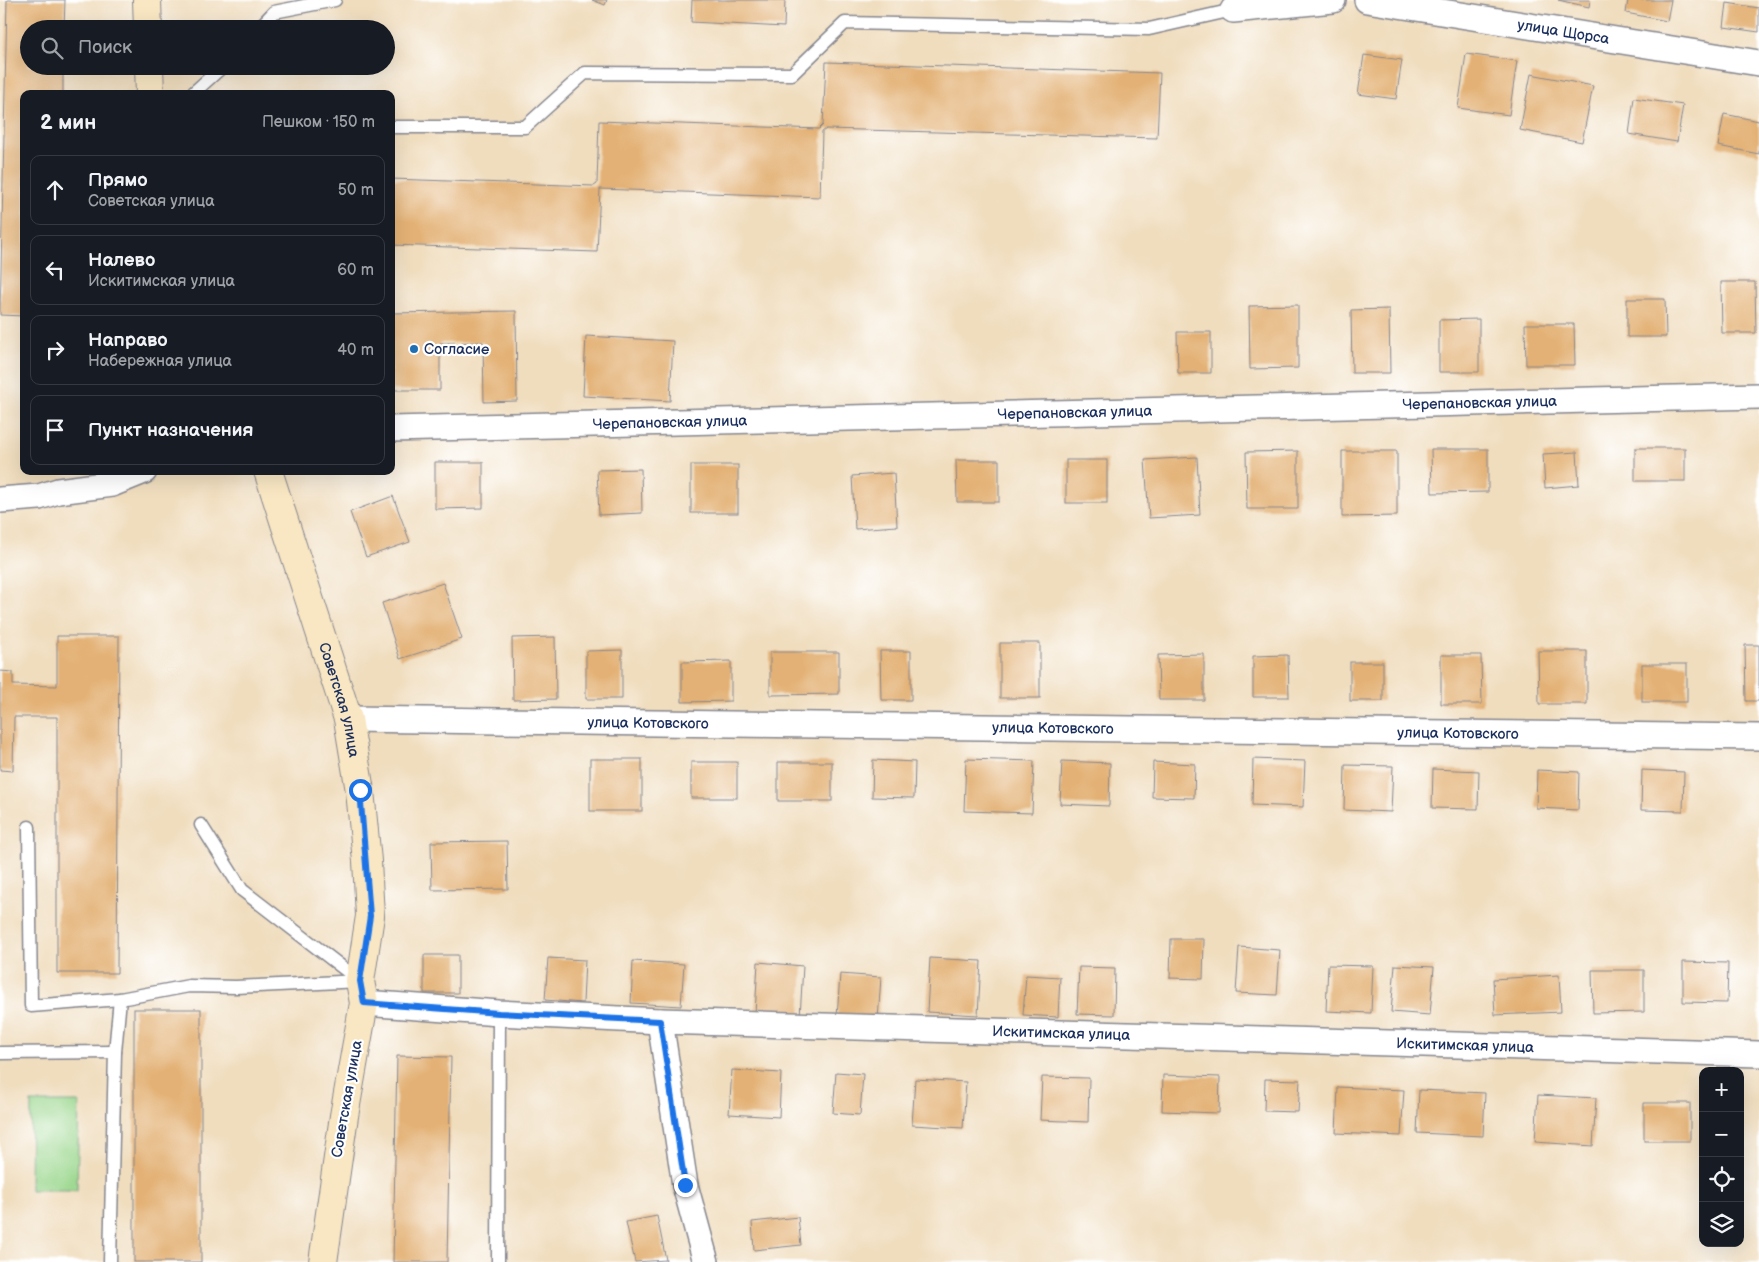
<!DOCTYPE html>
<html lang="ru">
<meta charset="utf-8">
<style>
body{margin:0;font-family:"Balsamiq Sans",sans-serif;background:#20242c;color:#f1f3f6}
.controls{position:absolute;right:15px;bottom:15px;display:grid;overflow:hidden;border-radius:10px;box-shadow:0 5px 20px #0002}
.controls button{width:45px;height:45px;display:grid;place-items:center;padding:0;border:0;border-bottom:1px solid #363941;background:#171b24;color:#f1f3f6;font:25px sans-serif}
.stop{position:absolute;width:15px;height:15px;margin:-11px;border:4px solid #1a73e8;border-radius:50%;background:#fff}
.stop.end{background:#1a73e8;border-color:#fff;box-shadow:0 1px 5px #0008}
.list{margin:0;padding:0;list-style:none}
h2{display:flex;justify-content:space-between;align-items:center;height:65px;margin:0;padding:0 20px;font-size:21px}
h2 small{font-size:16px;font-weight:400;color:#9ea1a6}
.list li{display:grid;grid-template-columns:32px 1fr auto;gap:15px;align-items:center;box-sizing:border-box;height:70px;margin:0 10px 10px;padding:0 10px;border:1px solid #363941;border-radius:10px}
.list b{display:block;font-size:19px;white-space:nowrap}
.list p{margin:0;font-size:16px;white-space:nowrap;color:#9ea1a6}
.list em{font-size:16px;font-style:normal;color:#9ea1a6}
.icon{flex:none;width:28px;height:28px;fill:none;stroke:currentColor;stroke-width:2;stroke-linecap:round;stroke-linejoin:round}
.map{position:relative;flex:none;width:1759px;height:1262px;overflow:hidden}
.search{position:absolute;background:#171b24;box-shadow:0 5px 20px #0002;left:20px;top:20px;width:375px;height:55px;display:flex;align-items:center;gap:12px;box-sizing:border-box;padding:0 18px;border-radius:28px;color:#9ea1a6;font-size:19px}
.panel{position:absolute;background:#171b24;box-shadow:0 5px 20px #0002;left:20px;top:90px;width:375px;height:385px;border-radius:10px}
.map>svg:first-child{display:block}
.green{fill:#99d68b;stroke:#5a8274}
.building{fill:#e3b175}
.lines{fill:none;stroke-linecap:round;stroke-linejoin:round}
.lane-casing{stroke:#86868e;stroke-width:15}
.street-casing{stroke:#86868e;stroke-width:28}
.secondary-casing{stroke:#86868e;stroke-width:30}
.lane{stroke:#fff;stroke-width:12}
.street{stroke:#fff;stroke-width:25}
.secondary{stroke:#f9e7c3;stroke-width:28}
.route{stroke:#1a73e8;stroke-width:6}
.poi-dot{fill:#1f6fb2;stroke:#fff;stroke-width:2}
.labels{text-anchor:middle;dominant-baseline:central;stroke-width:4.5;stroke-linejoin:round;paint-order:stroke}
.street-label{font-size:15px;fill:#1b2f5e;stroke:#fff}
.poi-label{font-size:15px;fill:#1b2f5e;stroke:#fff;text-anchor:start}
</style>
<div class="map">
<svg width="1759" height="1262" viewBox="0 0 1759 1262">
<rect width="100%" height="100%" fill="#fff"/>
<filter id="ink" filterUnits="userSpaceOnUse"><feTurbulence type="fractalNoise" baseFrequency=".02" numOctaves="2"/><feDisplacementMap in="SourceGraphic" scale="10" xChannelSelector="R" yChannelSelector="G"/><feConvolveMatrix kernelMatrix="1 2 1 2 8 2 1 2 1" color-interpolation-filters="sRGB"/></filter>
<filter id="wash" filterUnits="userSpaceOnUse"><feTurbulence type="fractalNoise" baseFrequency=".0096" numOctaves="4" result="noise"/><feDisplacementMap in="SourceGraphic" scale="20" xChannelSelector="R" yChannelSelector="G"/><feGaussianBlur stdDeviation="1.12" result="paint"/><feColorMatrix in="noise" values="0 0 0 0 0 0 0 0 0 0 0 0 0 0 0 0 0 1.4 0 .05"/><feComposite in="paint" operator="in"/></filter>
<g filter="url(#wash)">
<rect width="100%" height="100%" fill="#f0ddbe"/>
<path class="green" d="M31,1102H79L77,1190H30Z"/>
<g id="blocks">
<g class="building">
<path d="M7,0H65L64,29H29V66H63V94H24V316L0,315Z"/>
<path d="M592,0H607L605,5Z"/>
<path d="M692,0H785L784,27L691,22Z"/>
<path d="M1558,0H1590L1589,7Z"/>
<path d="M1628,0H1671L1667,21L1626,13Z"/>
<path d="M1727,3L1759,8V32L1724,27Z"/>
<path d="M1466,54L1517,61L1509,115L1458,108Z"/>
<path d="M1364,55L1402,60L1396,99L1358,94Z"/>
<path d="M826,62L1160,73L1157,138L826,129L822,132L820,197L600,189L597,252L391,245V179L594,186L597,184L599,121L819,129L823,125Z"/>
<path d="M1531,74L1593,86L1582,142L1520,130Z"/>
<path d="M1634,98L1683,105L1677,142L1629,134Z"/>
<path d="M1724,114L1759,121V154L1718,146Z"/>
<path d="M1721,282H1755L1756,333H1722Z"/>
<path d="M1627,299H1665L1666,337H1627Z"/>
<path d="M1298,305V368L1250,369L1249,306Z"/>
<path d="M1389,309L1390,373H1352L1351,310Z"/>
<path d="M516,311L517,401L484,402L483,342L440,343V390H391V313Z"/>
<path d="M1479,319V372H1439V320Z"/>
<path d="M1525,324H1574L1575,365H1526Z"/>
<path d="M1177,332H1211V373H1178Z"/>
<path d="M586,336L673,341L670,401L583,396Z"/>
<rect x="1635" y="448" width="50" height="33"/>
<path d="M1431,449H1488V492L1432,493Z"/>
<path d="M1298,451V509H1247L1246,452Z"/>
<path d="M1342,451H1397V516L1342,517Z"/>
<path d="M1577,452L1579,485L1545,488L1543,454Z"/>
<path d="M1197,457L1200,515L1149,518L1145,460Z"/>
<path d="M956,460H999V502H957Z"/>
<rect x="1066" y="460" width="41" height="43"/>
<path d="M435,462H483V508L435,509Z"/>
<rect x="691" y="465" width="47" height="48"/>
<path d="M641,469L642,513L599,515L597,470Z"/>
<path d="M894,473L897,526L855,529L852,476Z"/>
<path d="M393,496L410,542L366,557L350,512Z"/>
<path d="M443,583L462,639L400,659L382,603Z"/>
<path d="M57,636H119L117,973H57V717H14L13,771L0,770V671L13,672V685L57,686Z"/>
<path d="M555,637L556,699L513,700L512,638Z"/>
<rect x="1000" y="643" width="40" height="55"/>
<path d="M1745,645H1759V701H1746Z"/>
<path d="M622,650V699H586V651Z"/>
<path d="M880,651H911V700H881Z"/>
<path d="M1538,651H1587V704H1539Z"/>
<path d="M770,652H839V694L770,695Z"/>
<path d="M1204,654V700H1159L1158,655Z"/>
<path d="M1288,655L1289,697H1253V656Z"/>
<path d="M1441,655H1481L1482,704H1441Z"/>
<path d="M731,661V701L682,702V662Z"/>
<rect x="1350" y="662" width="33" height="39"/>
<rect x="1642" y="664" width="45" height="38"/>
<rect x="590" y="759" width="52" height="52"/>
<path d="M966,759L1034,761L1032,813L964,811Z"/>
<path d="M1253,759L1305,761L1303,807L1252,805Z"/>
<path d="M873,760L915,762L914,798L872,797Z"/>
<path d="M1062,761L1110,763L1109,806L1060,804Z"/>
<rect x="691" y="762" width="46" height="36"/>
<rect x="778" y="762" width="54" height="39"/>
<path d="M1153,762L1195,764L1194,798L1152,797Z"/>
<path d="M1345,765L1393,766L1391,812L1344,810Z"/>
<path d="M1433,769L1479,771L1478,809L1432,808Z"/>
<path d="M1537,770L1579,772L1578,810L1536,808Z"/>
<path d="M1642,770L1684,772L1683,811L1641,810Z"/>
<path d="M507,841L508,889L432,890L431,842Z"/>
<path d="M1171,939H1204L1203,979L1170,978Z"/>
<path d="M1239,947L1280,950L1277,995L1236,993Z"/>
<rect x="424" y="955" width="34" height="38"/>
<path d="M548,958L585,960L583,1003L545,1000Z"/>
<path d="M930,958L981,961L978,1015L927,1012Z"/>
<path d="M633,961L684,964L681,1006L631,1003Z"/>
<path d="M758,962L803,966L800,1017L755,1014Z"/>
<path d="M1683,962L1728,963L1727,1003L1683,1002Z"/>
<path d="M1328,965L1373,966L1371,1013L1326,1011Z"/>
<path d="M1395,965L1434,967L1430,1015L1391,1012Z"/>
<path d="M1079,967L1115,968L1114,1015L1077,1014Z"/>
<path d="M1592,970H1644V1012L1593,1013Z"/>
<path d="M840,974L881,977L878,1020L837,1017Z"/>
<path d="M1026,975L1060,977L1058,1017L1023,1015Z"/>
<path d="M1559,975L1561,1012L1495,1015L1493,979Z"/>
<rect x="134" y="1009" width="67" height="253"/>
<path d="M397,1056L451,1057L447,1262H393Z"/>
<path d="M732,1070L781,1073L779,1117L729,1114Z"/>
<path d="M836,1072L863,1074L860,1115L833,1113Z"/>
<path d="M1163,1075L1220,1077L1219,1113L1162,1111Z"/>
<path d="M1042,1077L1089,1078L1088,1122L1040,1120Z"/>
<path d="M915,1079L966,1082L963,1128L912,1125Z"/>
<path d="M1265,1079L1300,1080L1298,1112L1264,1111Z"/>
<path d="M1338,1087L1404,1090L1401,1136L1336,1133Z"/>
<path d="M1419,1090L1485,1093L1483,1136L1417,1133Z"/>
<path d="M1538,1095L1596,1098L1593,1146L1535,1142Z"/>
<rect x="1644" y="1103" width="46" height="38"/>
<path d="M657,1216L666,1260L635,1262L626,1222Z"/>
<path d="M798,1217L801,1245L754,1250L752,1222Z"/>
</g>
</g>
</g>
<g filter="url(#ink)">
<use href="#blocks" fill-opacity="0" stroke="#86868e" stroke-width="1"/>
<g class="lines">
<defs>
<g id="lane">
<path d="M258,29L274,12L335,0"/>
<path d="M192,94L223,66"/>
<path d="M391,127H525L585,73L792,74L845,23L1149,29L1233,10"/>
<path d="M201,825L242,890L360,981"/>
<path d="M29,827L31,1006L120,999L189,986L236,987L360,981"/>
<path d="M0,1053L115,1052"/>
<path d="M110,1262L115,1052L120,999"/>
<path d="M498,1262L499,1013"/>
</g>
<g id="street">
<path id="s1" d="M1367,0L1759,63"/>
<path d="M1233,10L1333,0"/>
<path id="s2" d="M391,429L1759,396"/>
<path d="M0,500L39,497L58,491L112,484L144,471"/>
<path id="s3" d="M348,719L1759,737"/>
<path id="s4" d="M364,1003L499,1013L660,1021L1759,1054"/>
<path d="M660,1021L685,1185L706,1262"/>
</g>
<g id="secondary">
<path d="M147,0L148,29"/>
<path d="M149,66L150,94"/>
<path id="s5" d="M268,471L348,719L360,791L367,861L370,916L360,981L364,1003L344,1116L323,1262"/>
</g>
</defs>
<use href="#lane" class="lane-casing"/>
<use href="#street" class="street-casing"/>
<use href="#secondary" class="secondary-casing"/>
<use href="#lane" class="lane"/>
<use href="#street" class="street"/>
<use href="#secondary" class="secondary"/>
</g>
</g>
<g class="lines" filter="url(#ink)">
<path class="route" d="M360,790L370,916L360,981L364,1003L499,1013L660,1021L685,1185"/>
</g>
<circle class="poi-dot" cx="414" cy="349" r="5"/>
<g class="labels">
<g class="street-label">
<text stroke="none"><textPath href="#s1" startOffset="199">улица Щорса</textPath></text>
<text stroke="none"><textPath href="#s2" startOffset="1089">Черепановская улица</textPath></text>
<text stroke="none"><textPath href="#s2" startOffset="684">Черепановская улица</textPath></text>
<text stroke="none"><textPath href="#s2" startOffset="279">Черепановская улица</textPath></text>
<text stroke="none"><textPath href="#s5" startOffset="240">Советская улица</textPath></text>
<text stroke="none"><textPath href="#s3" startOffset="300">улица Котовского</textPath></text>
<text stroke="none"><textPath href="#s3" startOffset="705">улица Котовского</textPath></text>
<text stroke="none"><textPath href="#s3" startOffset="1110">улица Котовского</textPath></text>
<text stroke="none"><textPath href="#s4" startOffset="698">Искитимская улица</textPath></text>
<text stroke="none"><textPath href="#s4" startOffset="1102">Искитимская улица</textPath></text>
<text transform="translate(347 1099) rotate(-80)">Советская улица</text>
</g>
<g class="poi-label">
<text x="424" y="349">Согласие</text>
</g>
</g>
</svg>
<div class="controls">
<button>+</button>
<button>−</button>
<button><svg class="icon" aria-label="locate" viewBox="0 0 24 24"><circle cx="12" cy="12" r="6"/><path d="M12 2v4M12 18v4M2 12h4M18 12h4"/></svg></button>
<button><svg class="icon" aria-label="layers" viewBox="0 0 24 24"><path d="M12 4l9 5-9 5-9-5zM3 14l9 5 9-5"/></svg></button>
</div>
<div class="stop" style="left:360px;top:790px"></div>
<div class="stop end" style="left:685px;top:1185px"></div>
<div class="search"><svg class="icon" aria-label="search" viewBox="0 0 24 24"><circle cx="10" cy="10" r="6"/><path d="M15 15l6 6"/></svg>Поиск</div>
<section class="panel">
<h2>2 мин<small>Пешком · 150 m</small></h2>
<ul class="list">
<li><svg class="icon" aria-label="ahead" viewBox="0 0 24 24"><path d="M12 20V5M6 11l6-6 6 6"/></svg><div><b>Прямо</b><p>Советская улица</p></div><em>50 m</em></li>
<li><svg class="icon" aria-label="left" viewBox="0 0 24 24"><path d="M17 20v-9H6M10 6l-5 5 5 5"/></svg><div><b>Налево</b><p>Искитимская улица</p></div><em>60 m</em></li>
<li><svg class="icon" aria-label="right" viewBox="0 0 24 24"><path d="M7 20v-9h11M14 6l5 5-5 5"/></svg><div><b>Направо</b><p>Набережная улица</p></div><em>40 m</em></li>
<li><svg class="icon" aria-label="arrive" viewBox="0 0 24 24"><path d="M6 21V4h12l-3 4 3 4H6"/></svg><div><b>Пункт назначения</b></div></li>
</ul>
</section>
</div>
